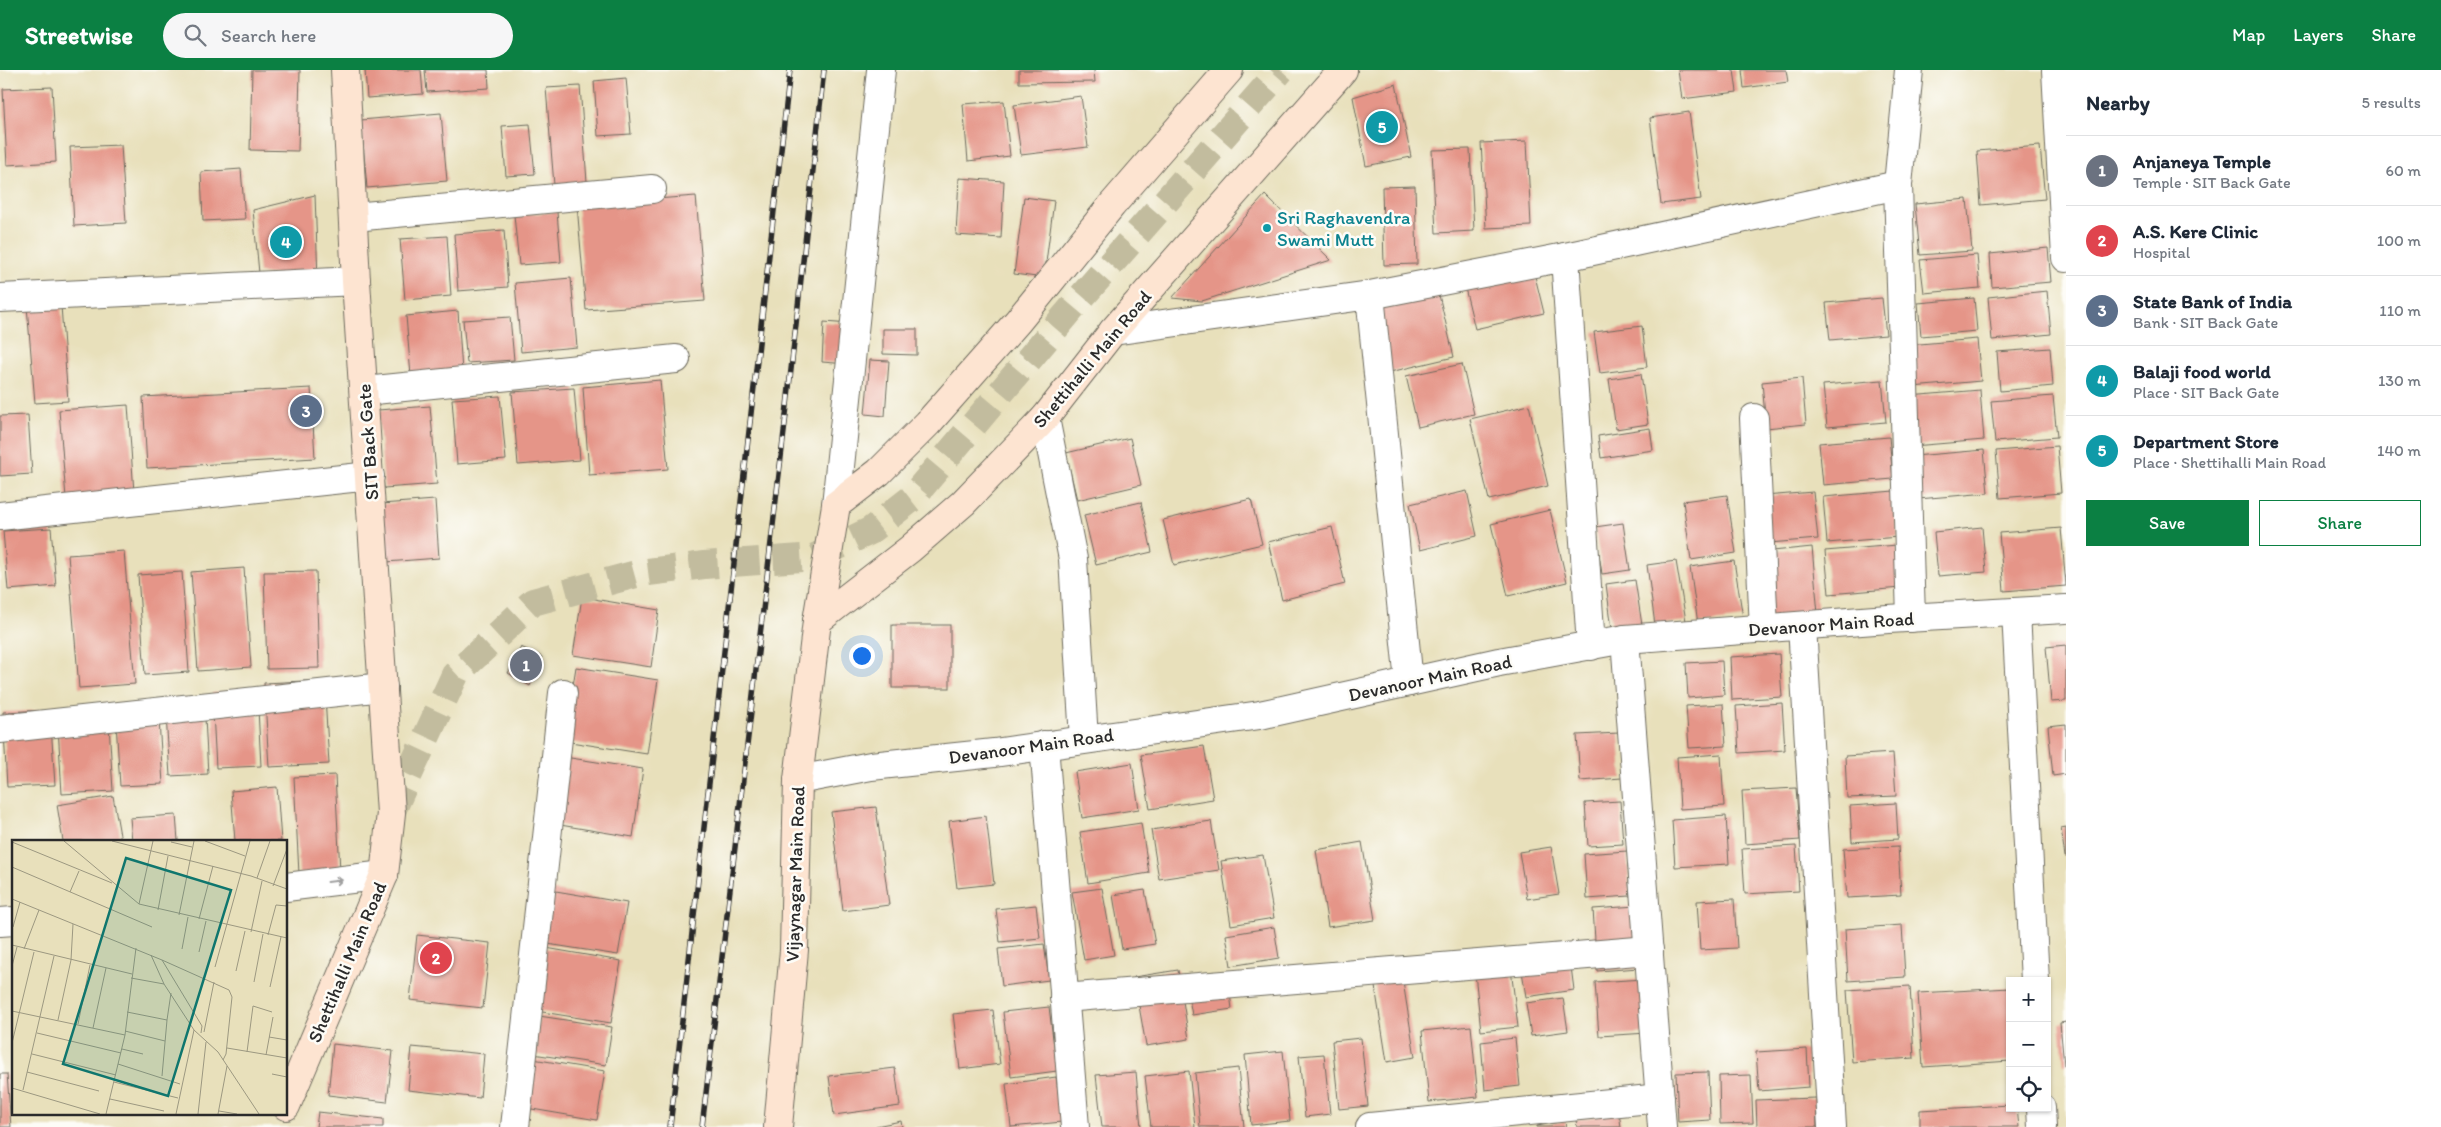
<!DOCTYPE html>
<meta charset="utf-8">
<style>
body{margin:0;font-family:Itim,sans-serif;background:#f6f6f7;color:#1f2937}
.controls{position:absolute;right:15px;bottom:15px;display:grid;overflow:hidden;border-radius:0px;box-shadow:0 1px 4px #0004}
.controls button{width:45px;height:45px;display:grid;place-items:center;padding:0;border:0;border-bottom:1px solid #e0e1e3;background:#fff;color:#1f2937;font:25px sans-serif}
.you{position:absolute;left:861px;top:585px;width:18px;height:18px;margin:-12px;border:4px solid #fff;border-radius:50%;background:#1a73e8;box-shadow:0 0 0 8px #1a73e833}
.badge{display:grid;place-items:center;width:32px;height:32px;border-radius:50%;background:#0b8043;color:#fff;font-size:16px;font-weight:700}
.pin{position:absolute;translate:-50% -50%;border:2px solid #fff;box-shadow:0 1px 5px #0006}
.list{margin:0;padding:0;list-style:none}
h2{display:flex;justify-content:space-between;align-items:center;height:65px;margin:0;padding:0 20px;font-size:21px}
h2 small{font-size:16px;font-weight:400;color:#747a83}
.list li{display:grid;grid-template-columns:32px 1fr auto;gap:15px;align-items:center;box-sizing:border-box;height:70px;padding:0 20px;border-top:1px solid #e0e1e3}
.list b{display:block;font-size:19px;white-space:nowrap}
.list p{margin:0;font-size:16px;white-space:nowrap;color:#747a83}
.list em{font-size:16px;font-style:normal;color:#747a83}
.actions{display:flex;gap:10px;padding:15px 20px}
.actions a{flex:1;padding:11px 0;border:1px solid #0b8043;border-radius:0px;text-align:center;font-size:18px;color:#0b8043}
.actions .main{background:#0b8043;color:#fff}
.icon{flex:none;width:28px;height:28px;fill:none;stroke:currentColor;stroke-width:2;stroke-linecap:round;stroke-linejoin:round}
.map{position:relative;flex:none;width:2066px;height:1057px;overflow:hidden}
header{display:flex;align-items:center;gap:30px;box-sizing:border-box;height:70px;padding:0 25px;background:#0b8043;color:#fff}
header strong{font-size:24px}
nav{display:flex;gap:28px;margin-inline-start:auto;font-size:18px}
.search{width:350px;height:45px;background:#f6f6f7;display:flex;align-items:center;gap:12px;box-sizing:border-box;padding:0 18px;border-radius:28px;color:#747a83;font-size:19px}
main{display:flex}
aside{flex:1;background:#fff}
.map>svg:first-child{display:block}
.building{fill:#e59588}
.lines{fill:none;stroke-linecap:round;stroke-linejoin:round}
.secondary-tunnel{stroke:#c2bc9e;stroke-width:28;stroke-dasharray:28 14;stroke-linecap:butt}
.street-casing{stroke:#6d6a5d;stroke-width:30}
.secondary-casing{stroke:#6d6a5d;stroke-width:30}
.street{stroke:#fff;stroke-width:28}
.secondary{stroke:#fde4d1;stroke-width:28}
.rail-casing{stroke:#2b2b2b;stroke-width:5.5}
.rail{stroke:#fdfcf7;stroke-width:4;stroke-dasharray:11;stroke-linecap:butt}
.oneway{stroke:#a0a0a0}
.culture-dot{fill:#0f9aa8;stroke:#fdfcf7;stroke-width:2}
.labels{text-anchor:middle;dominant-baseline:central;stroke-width:5;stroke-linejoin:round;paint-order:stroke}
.culture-label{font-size:19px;fill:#0d838f;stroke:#fdfcf7;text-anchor:start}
.street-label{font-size:19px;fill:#2b2b2b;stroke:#fdfcf7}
.inset-road{fill:none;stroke:#9c9881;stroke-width:1}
.view{fill:#0f766e;fill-opacity:0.15;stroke:#0f766e;stroke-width:2.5}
.inset-edge{fill:none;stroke:#2b2b2b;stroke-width:2.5}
</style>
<header>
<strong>Streetwise</strong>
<div class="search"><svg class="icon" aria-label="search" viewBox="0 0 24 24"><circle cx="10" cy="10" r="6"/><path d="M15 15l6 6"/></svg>Search here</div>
<nav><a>Map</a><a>Layers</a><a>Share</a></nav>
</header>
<main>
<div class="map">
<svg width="2066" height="1057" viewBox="0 0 2066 1057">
<rect width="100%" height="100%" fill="#fdfcf7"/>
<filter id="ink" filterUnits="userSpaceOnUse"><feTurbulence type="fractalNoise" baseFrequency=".02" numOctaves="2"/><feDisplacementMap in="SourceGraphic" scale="10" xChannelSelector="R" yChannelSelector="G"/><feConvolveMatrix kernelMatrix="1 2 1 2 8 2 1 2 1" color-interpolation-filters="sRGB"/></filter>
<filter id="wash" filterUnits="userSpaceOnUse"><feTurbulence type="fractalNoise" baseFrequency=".0096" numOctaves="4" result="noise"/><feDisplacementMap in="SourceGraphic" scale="20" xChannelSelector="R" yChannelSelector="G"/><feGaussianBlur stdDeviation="1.12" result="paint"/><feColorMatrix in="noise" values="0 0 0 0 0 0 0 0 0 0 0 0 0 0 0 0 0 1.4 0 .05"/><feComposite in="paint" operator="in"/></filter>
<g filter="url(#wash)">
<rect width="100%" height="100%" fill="#e8e0bb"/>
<g id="blocks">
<g class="building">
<path d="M252,0H300L298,81L250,80Z"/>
<path d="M365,0H421L423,24L367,28Z"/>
<path d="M425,0H488L489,18L427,22Z"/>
<path d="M1019,0H1094L1095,12L1019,13Z"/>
<path d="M1678,0H1734L1737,22L1682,29Z"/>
<path d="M1742,0H1786L1788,12L1744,18Z"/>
<path d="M626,8L631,64L598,66L594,11Z"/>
<path d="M1396,14L1411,87L1366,96L1353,27Z"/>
<path d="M580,16L587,112L554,115L546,18Z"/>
<path d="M52,17L56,92L7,95L3,19Z"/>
<path d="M1081,26L1088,77L1021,85L1014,35Z"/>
<path d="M1004,31L1010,86L968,91L963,34Z"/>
<path d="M1689,42L1701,129L1661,134L1650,48Z"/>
<path d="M441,43L447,111L367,118L361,50Z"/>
<path d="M530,54L535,104L506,106L502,56Z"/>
<path d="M1527,71L1531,156L1486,158L1481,73Z"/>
<path d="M121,75L126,153L74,156L70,77Z"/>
<path d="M2040,76L2045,129L1981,135L1977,81Z"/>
<path d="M1470,79L1474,161L1436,163L1432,80Z"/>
<path d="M241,99L245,149L203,151L201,102Z"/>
<path d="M959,108L1004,111L1001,168L956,165Z"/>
<path d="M1415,116L1417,194L1384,195L1382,117Z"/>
<path d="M315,125L318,209L259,203L253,140Z"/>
<path d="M1265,125L1331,190L1202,231L1172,228Z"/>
<path d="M696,126L705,231L586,240L577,135Z"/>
<path d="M1024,127L1054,131L1044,208L1014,204Z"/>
<path d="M1967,129L1972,181L1920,185L1915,134Z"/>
<path d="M557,142L561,192L519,195L514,145Z"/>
<path d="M504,160L508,217L458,221L454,164Z"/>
<path d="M447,166L451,226L405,230L400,169Z"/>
<path d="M2048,178L2051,212L1992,217L1990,184Z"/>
<path d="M1977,185L1980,218L1924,223L1920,190Z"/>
<path d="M1533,198L1544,243L1475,259L1464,214Z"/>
<path d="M571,208L577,277L521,282L515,213Z"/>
<path d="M1438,221L1454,287L1390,302L1374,236Z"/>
<path d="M2047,221L2051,264L1992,270L1988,227Z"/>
<path d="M60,222L68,331L35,333L26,224Z"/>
<path d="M1882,228L1886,265L1830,270L1826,233Z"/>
<path d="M1974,228L1977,261L1921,266L1918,233Z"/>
<path d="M458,241L462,302L411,306L406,246Z"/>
<path d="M510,247L514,290L467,293L463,250Z"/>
<path d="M824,252L850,254L848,294L822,292Z"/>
<path d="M1642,256L1647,297L1600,303L1594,262Z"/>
<path d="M883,259H917V285L883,284Z"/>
<path d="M1977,269L1981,311L1912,317L1908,275Z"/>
<path d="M2050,278L2053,316L2000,321L1997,282Z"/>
<path d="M870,290L889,291L885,346L865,344Z"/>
<path d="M1462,294L1474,344L1418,357L1406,306Z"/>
<path d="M1641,304L1648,354L1616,359L1609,309Z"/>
<path d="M1802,308L1806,354L1766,358L1762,312Z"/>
<path d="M660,310L668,399L589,405L583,317Z"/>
<path d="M1882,310L1886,352L1827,357L1823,315Z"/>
<path d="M311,318L315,388L147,398L143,327Z"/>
<path d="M574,318L580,390L518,395L512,322Z"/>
<path d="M1980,320L1984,370L1913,376L1909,326Z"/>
<path d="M500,326L506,390L457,394L452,329Z"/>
<path d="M2053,326L2057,367L1995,372L1991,331Z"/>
<path d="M128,335L134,423L66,428L59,340Z"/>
<path d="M1529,335L1548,416L1489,430L1470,349Z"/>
<path d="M430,336L437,414L384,418L378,340Z"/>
<path d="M28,345L32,404L0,406V346Z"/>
<path d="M1650,358L1653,380L1601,388L1598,366Z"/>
<path d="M1889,367L1893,409L1823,415L1819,373Z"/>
<path d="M1130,368L1141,415L1077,430L1066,383Z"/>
<path d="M2057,376L2061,423L2000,428L1996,381Z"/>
<path d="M1984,380L1988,423L1918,429L1914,386Z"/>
<path d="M1467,421L1477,466L1420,480L1410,434Z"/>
<path d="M1894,421L1898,467L1827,473L1823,427Z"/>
<path d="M1813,422L1818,469L1769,473L1765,426Z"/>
<path d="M1727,425L1736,483L1691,490L1683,431Z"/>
<path d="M1251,429L1262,474L1174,495L1163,450Z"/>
<path d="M435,430L439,488L386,492L381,434Z"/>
<path d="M1141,432L1152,482L1096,495L1084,445Z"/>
<path d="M1550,440L1567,512L1508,526L1491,454Z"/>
<path d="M1623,453L1630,500L1602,504L1595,457Z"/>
<path d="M1332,457L1345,514L1282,530L1268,472Z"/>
<path d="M1982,457L1986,502L1938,506L1934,462Z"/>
<path d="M51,458L56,516L8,520L3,461Z"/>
<path d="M2061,458L2066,516L2004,521L1999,463Z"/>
<path d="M1897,475L1901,518L1829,524L1825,481Z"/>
<path d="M1812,477L1818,544L1770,548L1763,482Z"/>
<path d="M124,481L135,614L79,618L68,485Z"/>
<path d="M1676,491L1686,551L1655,555L1647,495Z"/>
<path d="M1734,491L1743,548L1698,554L1690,497Z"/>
<path d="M244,498L251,597L198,601L191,502Z"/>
<path d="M316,501L319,598L267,599L264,502Z"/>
<path d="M182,502L189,602L145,605L138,505Z"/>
<path d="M1635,510L1642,555L1612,559L1606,514Z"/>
<path d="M582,527L659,540L651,597L573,585Z"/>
<rect x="892" y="555" width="58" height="63"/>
<path d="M2066,575V631L2051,632L2046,577Z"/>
<path d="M521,577L542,587L530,616L508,603Z"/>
<path d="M1779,584L1782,627L1732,630L1730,587Z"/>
<path d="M1722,591L1724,625L1688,628L1686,593Z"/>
<path d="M576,597L658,610L647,684L564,671Z"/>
<path d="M324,610L329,694L269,697L264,613Z"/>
<path d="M257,620L261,696L216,698L212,623Z"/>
<path d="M204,629L208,704L170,706L165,630Z"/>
<path d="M1782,633L1785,680L1739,683L1736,636Z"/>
<path d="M158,634L163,714L120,716L115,636Z"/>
<path d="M1723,634L1726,676L1689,678L1686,636Z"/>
<path d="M108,637L113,721L62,724L57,640Z"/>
<path d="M50,640L55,715L7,717L3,642Z"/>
<path d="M2066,654V704L2053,706L2048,656Z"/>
<path d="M1619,663L1622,708L1580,711L1577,665Z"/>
<path d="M1204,676L1213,729L1150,739L1141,685Z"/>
<path d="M1893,683L1896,726L1847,728L1845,686Z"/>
<path d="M1721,684L1724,736L1680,739L1677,687Z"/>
<path d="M564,687L643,699L633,767L554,754Z"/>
<path d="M1132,693L1139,739L1082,748L1075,702Z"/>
<path d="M335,705L340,801L299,804L294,707Z"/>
<path d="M277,717L281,771H235L231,721Z"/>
<path d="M1796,718L1800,770L1745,774L1742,721Z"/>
<path d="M113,726L121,771H63L57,735Z"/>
<path d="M1620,731L1623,774L1588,776L1585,733Z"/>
<path d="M1896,733L1898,769L1852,772L1850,736Z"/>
<path d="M876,737L889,835L843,841L831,742Z"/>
<path d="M176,745L178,771H132L130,748Z"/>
<path d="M986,746L994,814L957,818L949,751Z"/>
<path d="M1726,746L1729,794L1675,797L1672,750Z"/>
<path d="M1211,751L1219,800L1159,809L1151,760Z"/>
<path d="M1141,753L1149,803L1088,813L1080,762Z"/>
<path d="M2066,757V787H2065L2061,758Z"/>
<path d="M1362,772L1375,850L1328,857L1316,780Z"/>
<path d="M1796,776L1799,821L1745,824L1742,779Z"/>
<path d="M1898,776L1901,825L1847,828L1843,779Z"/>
<path d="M1551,777L1559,824L1527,829L1519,782Z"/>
<path d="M1627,781L1630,826L1587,829L1584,784Z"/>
<path d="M1263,785L1274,848L1231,855L1221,791Z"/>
<path d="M1102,818L1114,885L1084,890L1072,822Z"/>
<path d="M550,820L627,833L618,885L541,873Z"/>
<path d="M1145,820L1155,874L1122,879L1113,825Z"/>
<path d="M1734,829L1737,878L1700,880L1697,831Z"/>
<path d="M1036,835L1040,868L1000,872L996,839Z"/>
<path d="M1636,836L1639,898L1597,901L1593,839Z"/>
<path d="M1902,855L1905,907L1848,911L1845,859Z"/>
<path d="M1274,857L1279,888L1231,896L1226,865Z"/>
<path d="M417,865L490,873L483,938L410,930Z"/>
<path d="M1044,874L1049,910L1002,916L998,879Z"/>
<path d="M546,878L621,891L611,953L536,941Z"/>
<path d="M1569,881L1574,920L1526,927L1520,888Z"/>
<path d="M1511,899L1518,957L1481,961L1475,903Z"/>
<path d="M1178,900L1189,969L1146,976L1134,907Z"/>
<path d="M1402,905L1415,987L1387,992L1374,910Z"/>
<path d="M1645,909L1648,963L1599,966L1595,912Z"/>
<path d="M1229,916L1232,939L1192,945L1188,923Z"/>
<path d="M1910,916L1914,988L1852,992L1847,920Z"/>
<path d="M2010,918V991L1923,997L1918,923Z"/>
<path d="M1563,928L1568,961L1531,966L1526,933Z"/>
<path d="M1049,937L1057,1001L1011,1007L1003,942Z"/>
<path d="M993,940L1000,994L960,999L953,944Z"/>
<path d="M539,946L612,957L606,995L533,984Z"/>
<path d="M2066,952V995H2064L2060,953Z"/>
<path d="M1471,956L1478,1027L1429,1032L1422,961Z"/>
<path d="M1361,968L1368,1036L1339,1039L1332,971Z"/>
<path d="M1515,968L1520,1016L1485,1020L1481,972Z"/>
<path d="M333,974L393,981L387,1032L328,1025Z"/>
<path d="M412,977L484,984L480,1028L408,1020Z"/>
<path d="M1807,979L1809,1017L1759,1021L1756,982Z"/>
<path d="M1283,981L1290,1051L1251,1055L1245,985Z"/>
<path d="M1324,984L1330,1044L1305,1047L1299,986Z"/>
<path d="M527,988L605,1001L597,1050L520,1037Z"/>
<path d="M895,998L900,1036L834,1045L829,1006Z"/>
<path d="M1238,998L1244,1057H1200L1195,1003Z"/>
<path d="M1189,1001L1195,1057H1151L1145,1006Z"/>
<path d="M1136,1002L1141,1057H1102L1096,1005Z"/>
<path d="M1708,1002L1710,1050L1678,1052L1676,1003Z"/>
<path d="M0,1004H7L11,1057H0Z"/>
<path d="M1751,1005L1753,1053L1720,1054L1719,1006Z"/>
<path d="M1056,1007L1062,1052L1011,1057L1006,1014Z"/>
<path d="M1816,1028L1817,1057H1757L1756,1030Z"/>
<path d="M2010,1035V1038H2017L2019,1057H1920V1040Z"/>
<path d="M318,1042L383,1049V1057H316Z"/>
<path d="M1619,1042L1621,1057H1577L1576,1050Z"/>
<path d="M901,1051L902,1057H876V1056Z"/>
<path d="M1565,1051L1566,1057H1537V1056Z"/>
</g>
</g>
</g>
<g filter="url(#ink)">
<use href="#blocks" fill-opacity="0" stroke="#6d6a5d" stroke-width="1"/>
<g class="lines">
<path class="secondary-tunnel" d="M391,743L455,605L533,532L640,503L704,495L815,487L870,461L911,429L1078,231L1281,0"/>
<defs>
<g id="street">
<path d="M1909,0L1898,115L1911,548"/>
<path d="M2056,0L2066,188"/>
<path d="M354,147L652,119"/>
<path d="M1565,187L1591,576"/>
<path d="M1370,225L1565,187L1898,115"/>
<path d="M0,228L356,211"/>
<path d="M1113,261L1370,225L1409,612"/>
<path d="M365,321L676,289"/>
<path d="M1045,348L1073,489L1084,669"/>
<path d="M1754,348L1764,559"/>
<path d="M836,435L881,0"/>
<path d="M0,446L370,406"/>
<path d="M2016,542L2035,911"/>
<path d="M1802,556L1832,1057"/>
<path d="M1625,569L1662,1057"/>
<path d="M0,659L383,617"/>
<path d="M1044,675L1075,1057"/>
<path d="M798,710L871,696L994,683L1260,645L1499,592L1625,569L1888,549L2066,539"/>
<path d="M286,817L384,805"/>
<path d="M0,852L14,851"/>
<path d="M1064,928L1649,880"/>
<path d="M2041,1038L2042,1057"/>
<path d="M515,1057L563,623"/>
<path d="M1370,1057L1660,1028"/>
</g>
<g id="secondary">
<path d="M817,551L910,479L963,433L1045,348L1113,261L1343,0"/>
<path d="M286,1036L384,805L391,743L356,211L345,0"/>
<path d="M778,1057L794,880L798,710L817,551L836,435L879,402L928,353L1018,251L1112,135L1229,0"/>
</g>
</defs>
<use href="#street" class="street-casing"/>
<use href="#secondary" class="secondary-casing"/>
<use href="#street" class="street"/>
<use href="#secondary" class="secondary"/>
<defs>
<g id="rail">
<path d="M670,1057L790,0"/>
<path d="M702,1057L786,345L824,0"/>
</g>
</defs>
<use href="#rail" class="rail-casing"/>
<use href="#rail" class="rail"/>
</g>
<defs><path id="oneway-shaft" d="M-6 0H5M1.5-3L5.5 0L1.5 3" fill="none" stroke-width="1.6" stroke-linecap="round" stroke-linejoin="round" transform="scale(1.25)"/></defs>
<use class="oneway" href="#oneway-shaft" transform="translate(335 811) rotate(-7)"/>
</g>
<circle class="culture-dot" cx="1267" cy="158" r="5"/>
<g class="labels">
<g class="culture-label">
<text x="1277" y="147">Sri Raghavendra<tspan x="1277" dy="22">Swami Mutt</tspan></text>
</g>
<g class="street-label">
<text transform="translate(1092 289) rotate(-50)">Shettihalli Main Road</text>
<text transform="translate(368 372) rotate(-94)">SIT Back Gate</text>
<text transform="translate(1831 554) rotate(-4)">Devanoor Main Road</text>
<text transform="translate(1430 608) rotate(-12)">Devanoor Main Road</text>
<text transform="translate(1031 676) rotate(-8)">Devanoor Main Road</text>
<text transform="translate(795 804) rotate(-88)">Vijaynagar Main Road</text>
<text transform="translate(347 892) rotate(-67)">Shettihalli Main Road</text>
</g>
</g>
<g transform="translate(12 770)">
<rect width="275" height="275" fill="#e8e0bb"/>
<path class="inset-road" d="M52,1L127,64L275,98M100,1L239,36L275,49M193,1L233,16M0,2L100,43M159,2L180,7M0,27L140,87M245,38L258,1M261,46L275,9M58,52L67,31M0,59L150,120L190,186L189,193M127,64L141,1M146,70L156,16M167,75L182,1M187,79L201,26M1,87L8,62M239,92L250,41M256,95L264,65L275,66M0,105L120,134M12,109L27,70M170,109L176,77M187,112L194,81M139,115L152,144L182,190L206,212L247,274M150,120L217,150L220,157L214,214L211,220M0,126L5,107M203,127L238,1M224,131L233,91M119,138L152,144M242,142L251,94M258,147L269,97M0,171L113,195M115,172L155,180L159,153M46,180L59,120L61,84M66,184L78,125M81,188L94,128M113,191L153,201M192,192L202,142M25,193L109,213M257,197L275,200M0,203L22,112M215,208L275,218M110,209L131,214M235,212L241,166L260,172M20,214L104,235M254,215L261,177M106,224L168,244M15,232L87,251M260,234L275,237M150,236L155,180M102,242L166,258M0,248L88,274M11,250L42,116M98,259L152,271M207,271L225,274M94,274L113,195L124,108M164,274L182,190M186,274L194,202M206,274L215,226"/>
<path class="view" d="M114,18L219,50L156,256L51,224Z"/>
<rect width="275" height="275" class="inset-edge"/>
</g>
</svg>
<div class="controls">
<button>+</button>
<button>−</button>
<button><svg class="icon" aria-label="locate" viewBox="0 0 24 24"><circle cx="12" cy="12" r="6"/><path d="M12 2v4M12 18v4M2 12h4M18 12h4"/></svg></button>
</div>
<div class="you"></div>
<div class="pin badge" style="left:526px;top:595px;background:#6b7280">1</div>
<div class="pin badge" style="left:436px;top:888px;background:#e0444e">2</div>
<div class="pin badge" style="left:306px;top:341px;background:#5c6f8a">3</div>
<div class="pin badge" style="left:286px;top:172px;background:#0f9aa8">4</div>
<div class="pin badge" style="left:1382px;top:57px;background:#0f9aa8">5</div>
</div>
<aside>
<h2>Nearby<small>5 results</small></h2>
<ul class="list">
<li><span class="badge" style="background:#6b7280">1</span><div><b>Anjaneya Temple</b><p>Temple · SIT Back Gate</p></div><em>60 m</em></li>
<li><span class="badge" style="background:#e0444e">2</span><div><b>A.S. Kere Clinic</b><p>Hospital</p></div><em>100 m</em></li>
<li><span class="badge" style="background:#5c6f8a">3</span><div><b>State Bank of India</b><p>Bank · SIT Back Gate</p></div><em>110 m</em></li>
<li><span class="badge" style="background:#0f9aa8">4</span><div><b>Balaji food world</b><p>Place · SIT Back Gate</p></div><em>130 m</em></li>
<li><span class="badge" style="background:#0f9aa8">5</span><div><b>Department Store</b><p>Place · Shettihalli Main Road</p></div><em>140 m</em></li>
</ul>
<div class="actions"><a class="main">Save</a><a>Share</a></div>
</aside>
</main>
